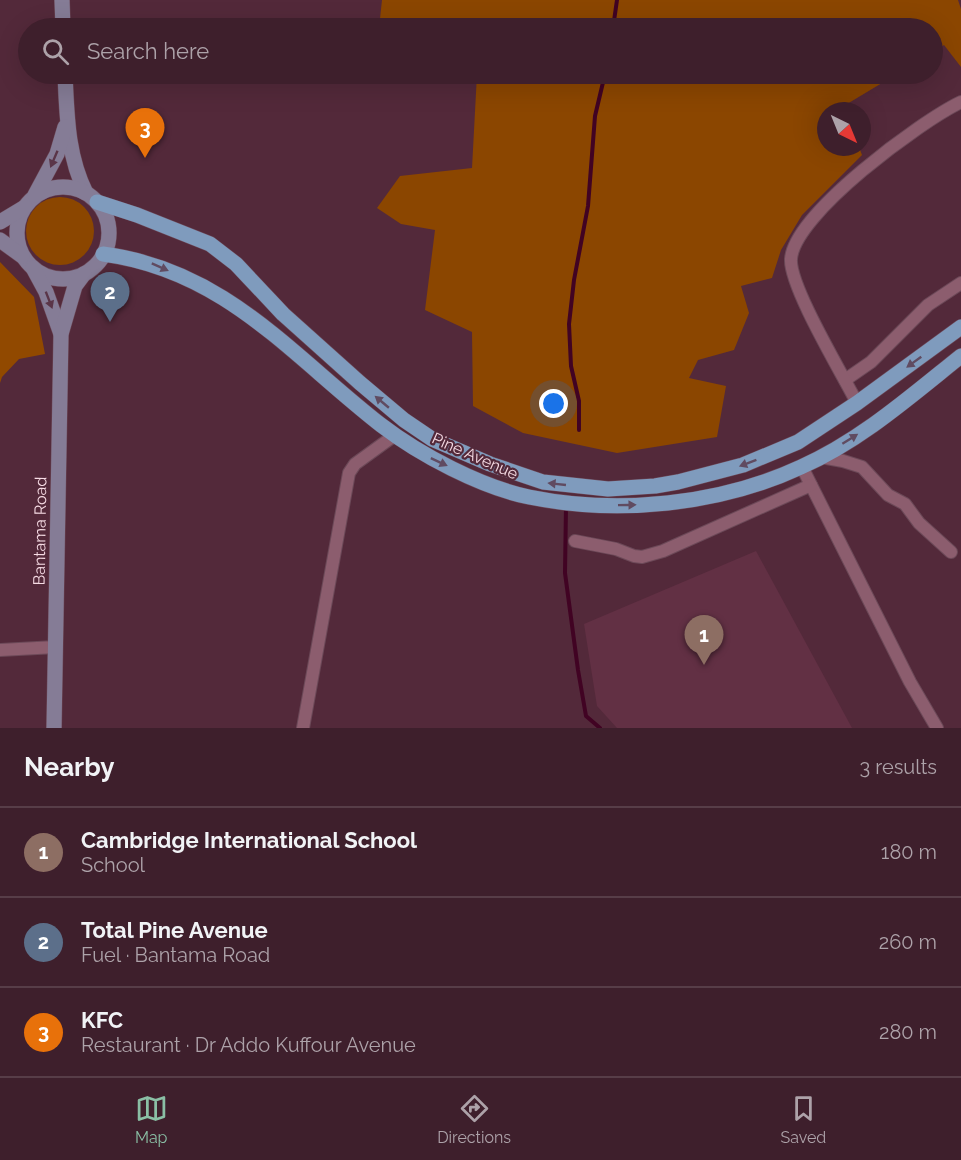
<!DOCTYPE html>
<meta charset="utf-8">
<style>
body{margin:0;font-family:Raleway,sans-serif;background:#492c38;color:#f1f3f6}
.compass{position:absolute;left:817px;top:102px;width:54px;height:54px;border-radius:50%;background:#3e1f2c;box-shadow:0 6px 24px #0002;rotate:137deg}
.you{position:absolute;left:554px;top:404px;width:21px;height:21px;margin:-15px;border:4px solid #fff;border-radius:50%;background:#1a73e8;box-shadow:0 0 0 9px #1a73e833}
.badge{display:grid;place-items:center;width:39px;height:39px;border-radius:50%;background:#8abfa5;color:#fff;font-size:20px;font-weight:700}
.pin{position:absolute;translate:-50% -50px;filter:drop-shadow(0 2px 3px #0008)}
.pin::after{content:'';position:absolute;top:32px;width:21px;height:18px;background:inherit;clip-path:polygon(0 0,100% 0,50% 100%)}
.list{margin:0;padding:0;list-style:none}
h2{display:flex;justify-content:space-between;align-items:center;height:78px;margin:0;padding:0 24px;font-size:26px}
h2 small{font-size:20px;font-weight:400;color:#ada2a9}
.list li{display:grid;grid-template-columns:39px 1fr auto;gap:18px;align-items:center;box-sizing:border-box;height:90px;padding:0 24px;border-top:2px solid #573d48}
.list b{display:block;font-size:22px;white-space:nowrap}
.list p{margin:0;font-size:20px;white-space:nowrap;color:#ada2a9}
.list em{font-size:20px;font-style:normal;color:#ada2a9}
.icon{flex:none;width:33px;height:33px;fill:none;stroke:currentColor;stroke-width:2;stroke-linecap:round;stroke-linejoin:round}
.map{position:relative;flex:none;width:961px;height:728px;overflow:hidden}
.search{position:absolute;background:#3e1f2c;box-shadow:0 6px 24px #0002;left:18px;right:18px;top:18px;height:66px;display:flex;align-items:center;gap:15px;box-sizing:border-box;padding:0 21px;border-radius:33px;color:#ada2a9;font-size:22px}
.sheet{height:348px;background:#3e1f2c}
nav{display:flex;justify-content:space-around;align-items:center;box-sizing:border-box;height:84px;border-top:2px solid #573d48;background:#3e1f2c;font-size:16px;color:#ada2a9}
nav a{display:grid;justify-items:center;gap:3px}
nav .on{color:#8abfa5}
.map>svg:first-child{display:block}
.built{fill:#623044}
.green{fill:#8b4600}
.forest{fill:#914900}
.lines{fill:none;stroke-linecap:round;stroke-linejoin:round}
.stream{stroke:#410323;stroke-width:4}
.minor-casing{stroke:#6c4958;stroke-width:14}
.secondary-casing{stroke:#6c4958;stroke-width:16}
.primary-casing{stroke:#6c4958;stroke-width:16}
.minor{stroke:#8c5d6e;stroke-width:12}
.secondary{stroke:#857c96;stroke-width:15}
.primary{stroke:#7f9bbd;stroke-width:15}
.oneway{fill:#5a3548}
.oneway2{fill:#604b61}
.labels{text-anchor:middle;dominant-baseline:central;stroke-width:4.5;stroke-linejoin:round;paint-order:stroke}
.street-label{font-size:16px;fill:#f6dbe4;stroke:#53293a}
</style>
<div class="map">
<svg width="961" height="728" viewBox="0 0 961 728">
<rect width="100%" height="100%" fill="#53293a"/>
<path class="built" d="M756,551L852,728H617L597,706L584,624Z"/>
<g class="green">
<path d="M382,0H958L961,9V67L944,45L933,52L932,28H379Z"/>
<path d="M477,74H897L842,107L843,111H826V147H859L862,155L802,215L781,250L772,278L741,286L749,313L734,350L698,360L689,378L726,386L717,437L617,453L523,433L473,406L472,332L425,310L435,230L401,224L377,208L400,176L472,168Z"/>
<circle cx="60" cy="231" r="34"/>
</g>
<path class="forest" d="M0,262L34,297L45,354L19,359L2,377L0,383Z"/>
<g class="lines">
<g class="stream">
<path d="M613,28L617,0"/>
<path d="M579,430V401L571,366L569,324L574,280L588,206L595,116L605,74"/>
<path d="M566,506L565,573L578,670L586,716L600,728"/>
</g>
<defs>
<g id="minor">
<path d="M845,380L871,362L928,305L961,283"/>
<path d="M857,403C843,375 789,286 791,259C794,214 921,121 961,102"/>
<path d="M821,457L843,461L862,467L888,495L905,504L919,523L951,552"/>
<path d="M802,467L910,682L937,728"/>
<path d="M575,541L616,549L634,556L642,557L663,551L811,485"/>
<path d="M0,650L56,647"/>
<path d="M303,728L349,473L355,464L395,435"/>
</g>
<g id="secondary">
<path d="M62,0L63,28"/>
<path d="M65,74C67,115 67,155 86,193"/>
<circle cx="63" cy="233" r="46"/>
<path d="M35,195L57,154L65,127"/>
<path d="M0,222L25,207"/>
<path d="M0,240L22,256"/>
<path d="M33,268L46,292L61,334"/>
<path d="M54,728L61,334L75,286L84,274"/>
</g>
<g id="primary">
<path d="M97,202L137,215L210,244L236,264L283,314L360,383L404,420L432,439L490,464L543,482L608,489L655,486L678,482L743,465L798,442L857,403L961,327"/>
<path d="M103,254C225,270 291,355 381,425C420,455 481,487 529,497C618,515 719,505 801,467C860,441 911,396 961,356"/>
</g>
</defs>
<use href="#minor" class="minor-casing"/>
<use href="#secondary" class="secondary-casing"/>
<use href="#primary" class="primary-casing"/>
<use href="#minor" class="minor"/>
<use href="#secondary" class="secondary"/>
<use href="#primary" class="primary"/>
</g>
<defs><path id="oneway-solid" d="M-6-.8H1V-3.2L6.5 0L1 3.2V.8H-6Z" transform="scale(1.5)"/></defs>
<g class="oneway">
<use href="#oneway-solid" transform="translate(54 159) rotate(113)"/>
<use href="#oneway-solid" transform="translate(49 300) rotate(69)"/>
</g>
<g class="oneway2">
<use href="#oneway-solid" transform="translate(160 267) rotate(24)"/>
<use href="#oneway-solid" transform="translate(914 362) rotate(144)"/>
<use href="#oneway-solid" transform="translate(382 402) rotate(-140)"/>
<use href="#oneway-solid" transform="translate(850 439) rotate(-32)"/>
<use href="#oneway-solid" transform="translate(439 462) rotate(25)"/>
<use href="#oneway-solid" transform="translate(748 463) rotate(159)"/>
<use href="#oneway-solid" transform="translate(557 484) rotate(-174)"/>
<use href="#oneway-solid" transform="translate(627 505) rotate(-1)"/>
</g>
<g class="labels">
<g class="street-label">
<text transform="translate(475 456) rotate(24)">Pine Avenue</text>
<text transform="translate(40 531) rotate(-89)">Bantama Road</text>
</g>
</g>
</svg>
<svg class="compass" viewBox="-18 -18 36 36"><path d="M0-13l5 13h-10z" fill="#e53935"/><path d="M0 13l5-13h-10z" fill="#ada2a9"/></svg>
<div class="you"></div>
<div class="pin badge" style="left:704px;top:665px;background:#8d6e63">1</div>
<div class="pin badge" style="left:110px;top:322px;background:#5c6f8a">2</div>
<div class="pin badge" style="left:145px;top:158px;background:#e8710a">3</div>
<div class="search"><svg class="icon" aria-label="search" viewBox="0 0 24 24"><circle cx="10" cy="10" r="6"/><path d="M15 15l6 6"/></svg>Search here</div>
</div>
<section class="sheet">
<h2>Nearby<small>3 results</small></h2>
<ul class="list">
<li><span class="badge" style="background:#8d6e63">1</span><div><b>Cambridge International School</b><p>School</p></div><em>180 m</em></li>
<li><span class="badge" style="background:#5c6f8a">2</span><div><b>Total Pine Avenue</b><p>Fuel · Bantama Road</p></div><em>260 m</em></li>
<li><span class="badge" style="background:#e8710a">3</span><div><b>KFC</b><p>Restaurant · Dr Addo Kuffour Avenue</p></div><em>280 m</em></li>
</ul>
</section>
<nav>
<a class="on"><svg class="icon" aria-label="map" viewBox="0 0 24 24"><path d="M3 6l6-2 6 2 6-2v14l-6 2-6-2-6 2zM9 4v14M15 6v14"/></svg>Map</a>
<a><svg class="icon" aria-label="directions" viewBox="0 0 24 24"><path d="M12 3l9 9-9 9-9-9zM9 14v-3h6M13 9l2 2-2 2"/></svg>Directions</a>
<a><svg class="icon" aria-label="saved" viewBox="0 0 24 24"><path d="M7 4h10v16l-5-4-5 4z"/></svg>Saved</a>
</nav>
